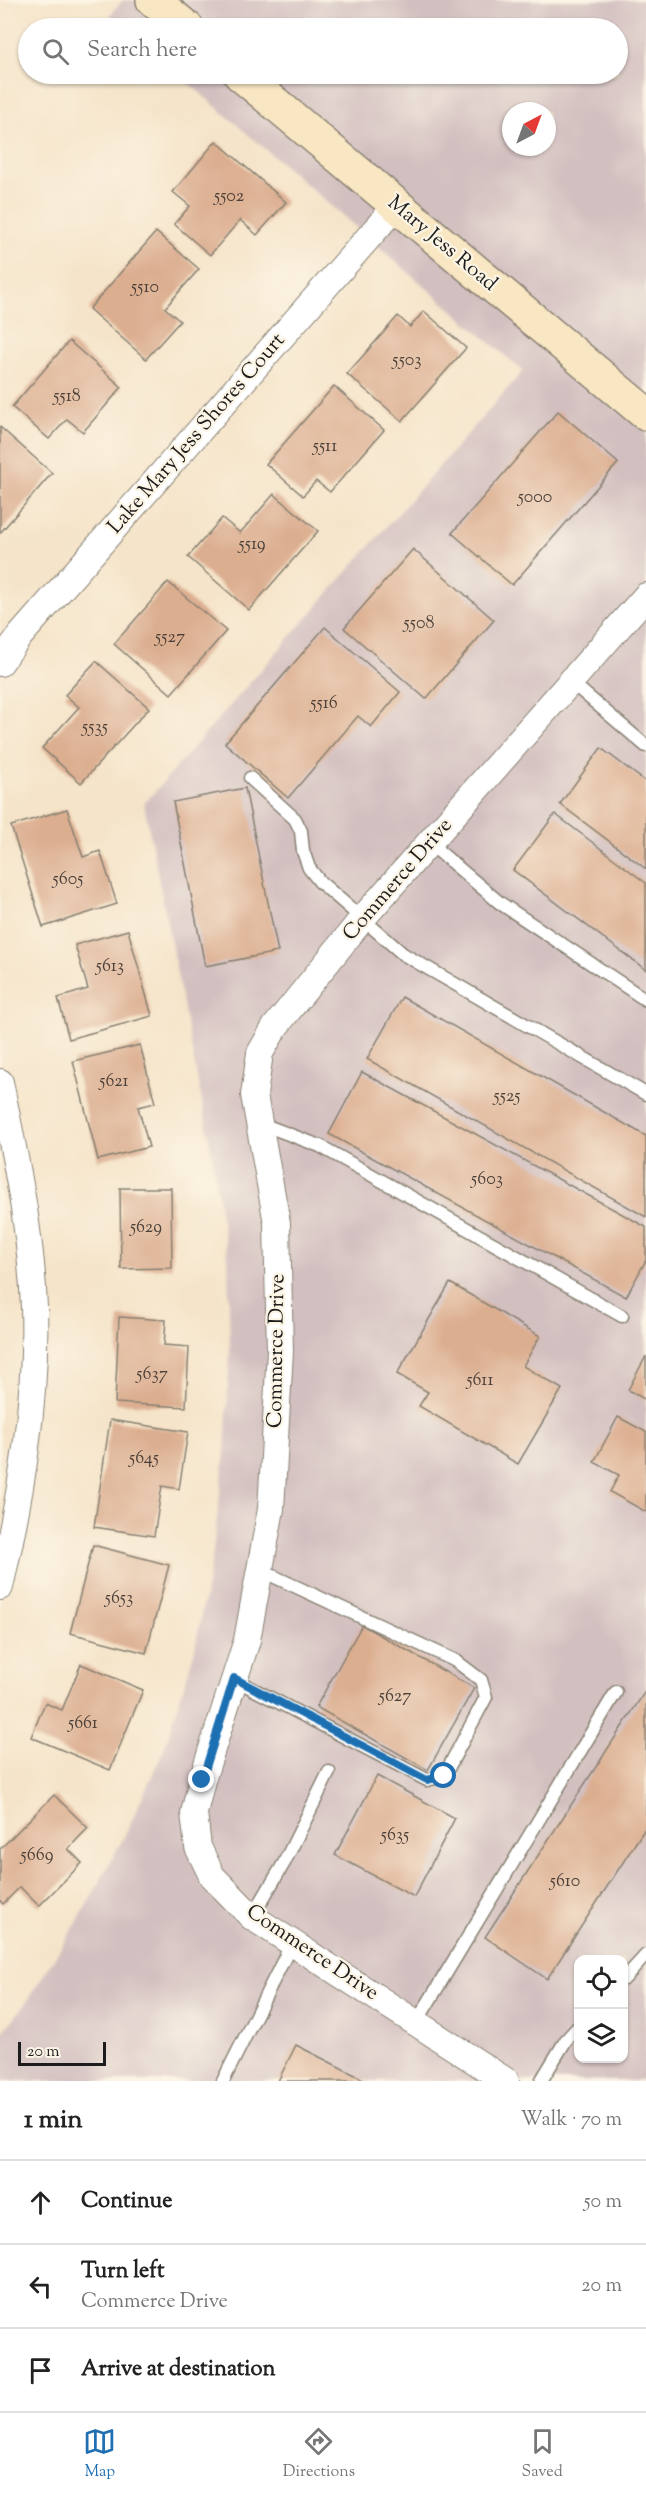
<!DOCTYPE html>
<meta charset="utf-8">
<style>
body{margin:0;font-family:"Sorts Mill Goudy",serif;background:#f6f6f6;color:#222}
.controls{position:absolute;right:18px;bottom:18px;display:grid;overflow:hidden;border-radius:12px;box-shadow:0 2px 4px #0004}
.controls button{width:54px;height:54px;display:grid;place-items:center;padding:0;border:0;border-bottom:2px solid #e0e0e0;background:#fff;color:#222;font:30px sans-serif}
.compass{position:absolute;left:502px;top:102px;width:54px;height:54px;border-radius:50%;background:#fff;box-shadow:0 2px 4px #0004;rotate:41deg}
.scale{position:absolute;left:18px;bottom:15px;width:88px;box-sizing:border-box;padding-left:6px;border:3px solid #1c1c1c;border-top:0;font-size:16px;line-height:21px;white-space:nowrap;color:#1c1c1c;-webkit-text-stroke:4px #fcf5e5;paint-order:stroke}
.stop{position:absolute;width:18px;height:18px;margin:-14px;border:4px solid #1f6fb2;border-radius:50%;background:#fff}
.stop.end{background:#1f6fb2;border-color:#fff;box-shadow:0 2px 6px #0008}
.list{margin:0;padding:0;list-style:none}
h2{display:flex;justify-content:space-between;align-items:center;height:78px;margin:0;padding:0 24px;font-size:26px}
h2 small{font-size:20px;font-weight:400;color:#767676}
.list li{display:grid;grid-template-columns:39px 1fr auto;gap:18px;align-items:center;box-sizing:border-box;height:84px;padding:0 24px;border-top:2px solid #e0e0e0}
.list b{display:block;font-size:22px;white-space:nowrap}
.list p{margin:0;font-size:20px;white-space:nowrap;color:#767676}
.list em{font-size:20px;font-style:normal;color:#767676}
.icon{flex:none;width:33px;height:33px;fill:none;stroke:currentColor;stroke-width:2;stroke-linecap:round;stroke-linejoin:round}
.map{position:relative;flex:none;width:646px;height:2081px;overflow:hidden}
.search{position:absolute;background:#fff;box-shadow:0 2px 4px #0004;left:18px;right:18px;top:18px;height:66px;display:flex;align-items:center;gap:15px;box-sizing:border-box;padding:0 21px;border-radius:33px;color:#767676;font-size:22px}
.sheet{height:330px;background:#fff}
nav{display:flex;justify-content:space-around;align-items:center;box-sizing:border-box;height:84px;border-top:2px solid #e0e0e0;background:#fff;font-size:16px;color:#767676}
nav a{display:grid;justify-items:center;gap:3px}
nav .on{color:#1f6fb2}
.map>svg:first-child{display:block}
.industrial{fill:#d2bfc0;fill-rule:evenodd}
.building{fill:#dcae90}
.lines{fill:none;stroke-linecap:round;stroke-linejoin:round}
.lane-casing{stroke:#888072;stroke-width:15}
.street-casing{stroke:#888072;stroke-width:28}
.secondary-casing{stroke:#888072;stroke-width:36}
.lane{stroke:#fff;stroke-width:12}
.street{stroke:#fff;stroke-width:26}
.secondary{stroke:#f9e7c3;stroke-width:33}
.route{stroke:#1f6fb2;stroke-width:8}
.labels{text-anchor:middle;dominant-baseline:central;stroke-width:4.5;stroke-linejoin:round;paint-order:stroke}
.number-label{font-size:18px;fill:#4c4039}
.street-label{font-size:21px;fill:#1c1c1c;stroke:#fcf5e5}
</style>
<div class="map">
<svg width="646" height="2081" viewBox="0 0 646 2081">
<rect width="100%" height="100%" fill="#fcf5e5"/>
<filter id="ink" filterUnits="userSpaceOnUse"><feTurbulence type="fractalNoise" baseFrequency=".0167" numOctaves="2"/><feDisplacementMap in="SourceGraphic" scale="12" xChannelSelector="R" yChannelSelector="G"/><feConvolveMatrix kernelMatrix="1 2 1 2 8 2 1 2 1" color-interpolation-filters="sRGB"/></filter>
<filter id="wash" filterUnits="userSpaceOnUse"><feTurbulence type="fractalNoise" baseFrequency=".008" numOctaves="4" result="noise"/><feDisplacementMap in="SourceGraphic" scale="24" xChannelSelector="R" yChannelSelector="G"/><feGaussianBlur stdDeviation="1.35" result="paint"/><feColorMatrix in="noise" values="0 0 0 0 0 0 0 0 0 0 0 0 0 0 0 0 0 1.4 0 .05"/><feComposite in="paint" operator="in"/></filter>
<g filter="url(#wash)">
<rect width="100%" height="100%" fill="#f5e4c9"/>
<path class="industrial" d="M123,0H646V2081H0V2035L21,2010L78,1921L126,1833L165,1747L194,1653L212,1559L225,1453L230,1350L228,1262L211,1148L144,804L523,371L178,74H618V28H126L110,15ZM511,111H547V147H511ZM578,1960H624V2058H578Z"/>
<g id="blocks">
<g class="building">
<path d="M216,141L286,202L257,235L240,220L210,255L174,224L190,206L173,192Z"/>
<path d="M156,232L199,269L165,308L180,321L146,359L89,309Z"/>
<path d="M424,311L466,348L402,421L347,374L398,316L410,327Z"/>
<path d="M69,341L122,387L83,432L67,419L49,439L12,407Z"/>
<path d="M334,386L384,430L330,492L316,481L303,496L266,464Z"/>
<path d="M558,411L618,463L512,585L452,533Z"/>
<path d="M0,427L52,473L0,533Z"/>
<path d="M274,494L318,531L249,610L188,557L222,518L240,533Z"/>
<path d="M413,549L494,620L426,699L344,628Z"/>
<path d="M168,582L226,631L171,694L114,644Z"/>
<path d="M325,627L400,692L371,727L358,716L288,798L225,743Z"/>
<path d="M96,661L149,708L81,783L42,748L79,707L65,695Z"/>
<path d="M601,748L646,782V869L560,804Z"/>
<path d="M245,788L278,952L205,966L173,802Z"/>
<path d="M67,809L83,857L100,851L117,904L43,927L11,826Z"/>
<path d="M555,814L646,883V970L513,870Z"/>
<path d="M128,930L152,1016L69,1039L58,998L88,989L75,945Z"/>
<path d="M402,997L646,1136V1217L367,1059Z"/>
<path d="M140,1045L155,1103L138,1107L149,1147L98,1160L73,1061Z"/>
<path d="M362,1072L646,1227V1260L626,1297L329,1134Z"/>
<path d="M120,1188H171L172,1268L121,1269Z"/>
<path d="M450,1283L540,1336L523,1366L562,1389L518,1464L419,1406L428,1392L397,1374Z"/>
<path d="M119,1317L166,1320L164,1345L189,1347L186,1407L115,1403Z"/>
<path d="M646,1356V1400L628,1390Z"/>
<path d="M618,1417L646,1432V1512L610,1492L619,1475L594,1462Z"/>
<path d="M110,1420L188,1432L179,1489L162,1486L154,1536L94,1527Z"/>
<path d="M93,1545L169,1565L146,1653L70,1633Z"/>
<path d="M362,1625L474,1688L428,1770L316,1707Z"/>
<path d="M81,1664L143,1690L110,1770L31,1737L45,1703L62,1710Z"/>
<path d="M646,1690V1827L547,1979L485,1937Z"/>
<path d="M377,1776L455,1818L414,1897L335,1855Z"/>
<path d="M54,1795L88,1828L68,1849L82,1863L39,1906L20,1887L3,1904L0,1901V1849Z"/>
<path d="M296,2045L367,2081H278Z"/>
</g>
</g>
</g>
<g filter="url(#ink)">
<use href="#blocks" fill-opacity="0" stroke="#888072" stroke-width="1.5"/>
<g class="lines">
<defs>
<g id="lane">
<path d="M571,682L646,746"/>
<path d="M250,778L295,819L301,831L303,851L309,868L320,882L403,954L646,1094"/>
<path d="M429,843L500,903L646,1000"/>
<path d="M259,1123L320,1146L622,1316"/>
<path d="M234,1679L427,1780L444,1776L486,1697L481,1680L456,1661L260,1570"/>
<path d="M252,1917L284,1863L329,1772"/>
<path d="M624,1979L646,1955"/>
<path d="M416,2023L616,1692"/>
<path d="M223,2081L292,1943"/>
<path d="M541,2081L566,2040L578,2027"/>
</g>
<g id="street">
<path d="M0,663L19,637L396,206"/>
<path d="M0,1082C15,1156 31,1230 34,1307C37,1401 21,1495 0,1587"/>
<path d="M506,2081L252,1917L212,1876L198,1847L194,1813L202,1780L247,1640L271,1509L280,1351L277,1223L254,1095L260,1053L275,1027L362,919L646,596"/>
</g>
<g id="secondary">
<path d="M153,0L187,28"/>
<path d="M240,74L646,414"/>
</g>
</defs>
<use href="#lane" class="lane-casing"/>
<use href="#street" class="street-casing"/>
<use href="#secondary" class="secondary-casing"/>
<use href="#lane" class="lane"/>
<use href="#street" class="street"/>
<use href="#secondary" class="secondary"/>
</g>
</g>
<g class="lines" filter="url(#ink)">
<path class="route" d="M202,1780L234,1678L427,1780L444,1776"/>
</g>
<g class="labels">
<g class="number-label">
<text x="229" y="197">5502</text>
<text x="145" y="288">5510</text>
<text x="407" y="361">5503</text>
<text x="67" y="397">5518</text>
<text x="325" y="447">5511</text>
<text x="535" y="498">5000</text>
<text x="252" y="545">5519</text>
<text x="419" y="624">5508</text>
<text x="170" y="638">5527</text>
<text x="324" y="704">5516</text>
<text x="95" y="728">5535</text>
<text x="68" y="880">5605</text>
<text x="110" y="967">5613</text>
<text x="114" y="1082">5621</text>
<text x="507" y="1097">5525</text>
<text x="487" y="1180">5603</text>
<text x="146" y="1228">5629</text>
<text x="152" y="1375">5637</text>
<text x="480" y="1381">5611</text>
<text x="144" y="1459">5645</text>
<text x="119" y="1599">5653</text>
<text x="395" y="1697">5627</text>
<text x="83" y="1724">5661</text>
<text x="395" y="1836">5635</text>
<text x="37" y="1856">5669</text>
<text x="565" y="1882">5610</text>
</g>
<g class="street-label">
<text transform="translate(442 244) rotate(40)">Mary Jess Road</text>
<text transform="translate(197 434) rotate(-49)">Lake Mary Jess Shores Court</text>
<text transform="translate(398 880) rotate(-49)">Commerce Drive</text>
<text transform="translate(277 1351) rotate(-89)">Commerce Drive</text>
<text transform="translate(312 1953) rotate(34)">Commerce Drive</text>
</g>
</g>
</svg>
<div class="controls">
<button><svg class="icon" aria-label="locate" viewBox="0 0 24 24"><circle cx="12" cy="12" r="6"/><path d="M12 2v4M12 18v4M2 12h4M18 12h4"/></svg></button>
<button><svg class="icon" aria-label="layers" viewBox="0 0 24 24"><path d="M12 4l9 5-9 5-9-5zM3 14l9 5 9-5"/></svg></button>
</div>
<svg class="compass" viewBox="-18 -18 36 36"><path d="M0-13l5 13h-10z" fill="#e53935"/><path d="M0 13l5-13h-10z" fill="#767676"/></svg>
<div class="scale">20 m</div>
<div class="stop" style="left:444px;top:1776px"></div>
<div class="stop end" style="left:202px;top:1780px"></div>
<div class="search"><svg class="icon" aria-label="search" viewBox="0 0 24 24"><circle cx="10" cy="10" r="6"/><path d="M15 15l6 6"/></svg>Search here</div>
</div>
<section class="sheet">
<h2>1 min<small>Walk · 70 m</small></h2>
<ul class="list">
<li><svg class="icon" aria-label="ahead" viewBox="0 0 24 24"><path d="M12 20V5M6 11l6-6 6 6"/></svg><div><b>Continue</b></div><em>50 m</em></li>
<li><svg class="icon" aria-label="left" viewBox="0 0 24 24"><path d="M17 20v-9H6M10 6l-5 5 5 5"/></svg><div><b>Turn left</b><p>Commerce Drive</p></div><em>20 m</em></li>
<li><svg class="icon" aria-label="arrive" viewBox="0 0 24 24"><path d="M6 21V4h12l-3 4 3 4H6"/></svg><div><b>Arrive at destination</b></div></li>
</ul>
</section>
<nav>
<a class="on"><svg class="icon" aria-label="map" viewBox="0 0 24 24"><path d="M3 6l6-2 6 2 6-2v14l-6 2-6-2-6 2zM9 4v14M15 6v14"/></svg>Map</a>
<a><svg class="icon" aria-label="directions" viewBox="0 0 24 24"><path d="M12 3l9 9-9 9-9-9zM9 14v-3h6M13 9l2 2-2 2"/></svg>Directions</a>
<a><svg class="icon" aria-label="saved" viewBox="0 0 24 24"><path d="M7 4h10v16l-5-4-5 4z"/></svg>Saved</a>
</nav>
